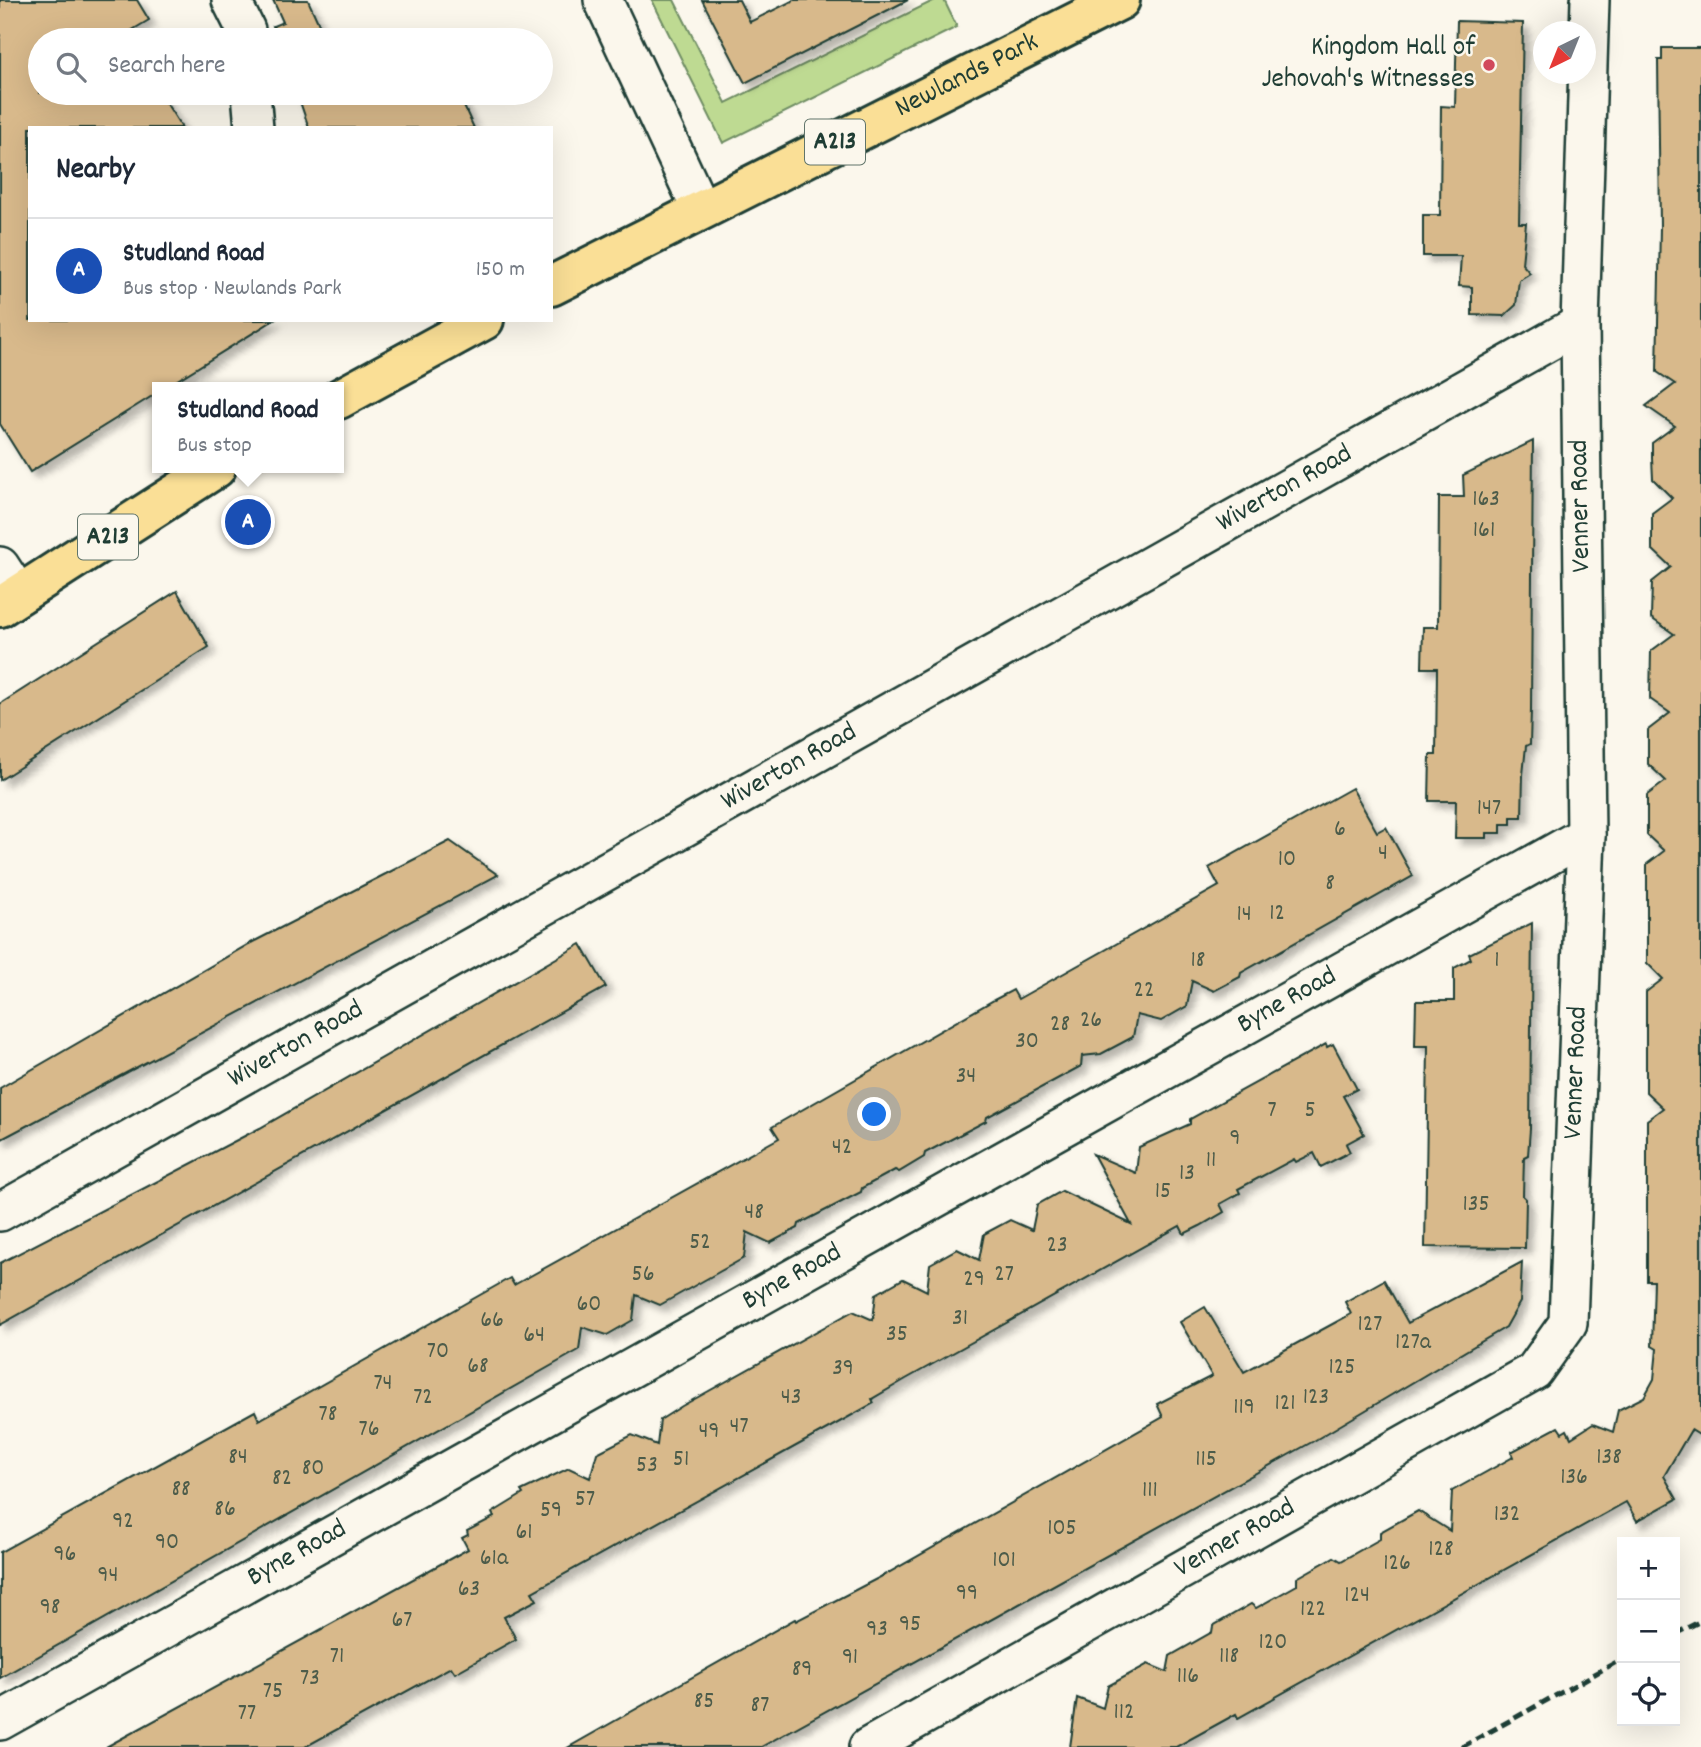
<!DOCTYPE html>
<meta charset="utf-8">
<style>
body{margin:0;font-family:Dekko,sans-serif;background:#f2f2f3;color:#1f2937}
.controls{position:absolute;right:21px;bottom:21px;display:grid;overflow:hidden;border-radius:0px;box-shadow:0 7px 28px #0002}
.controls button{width:63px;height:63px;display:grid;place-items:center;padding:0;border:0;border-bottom:2px solid #e0e1e3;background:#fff;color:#1f2937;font:35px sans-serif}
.compass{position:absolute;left:1533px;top:21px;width:63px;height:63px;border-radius:50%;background:#fff;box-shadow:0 7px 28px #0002;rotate:223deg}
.you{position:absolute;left:875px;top:1115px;width:24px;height:24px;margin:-18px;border:5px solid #fff;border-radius:50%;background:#1a73e8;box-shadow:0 0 0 10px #1a73e833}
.badge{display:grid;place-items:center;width:46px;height:46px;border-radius:50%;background:#d1495b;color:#fff;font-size:23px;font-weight:700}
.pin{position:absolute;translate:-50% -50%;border:4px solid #fff;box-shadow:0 2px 7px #0006}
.popup{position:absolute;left:152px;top:382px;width:192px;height:91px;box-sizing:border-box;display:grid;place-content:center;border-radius:0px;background:#fff;filter:drop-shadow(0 2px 5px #0005);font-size:23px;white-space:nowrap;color:#747a83}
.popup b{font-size:26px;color:#1f2937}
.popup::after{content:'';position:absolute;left:50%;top:100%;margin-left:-14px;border:14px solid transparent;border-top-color:#fff}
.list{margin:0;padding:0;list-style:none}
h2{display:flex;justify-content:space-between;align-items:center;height:91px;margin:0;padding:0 28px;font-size:30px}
h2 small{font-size:23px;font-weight:400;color:#747a83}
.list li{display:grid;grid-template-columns:46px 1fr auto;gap:21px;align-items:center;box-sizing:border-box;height:105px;padding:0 28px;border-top:2px solid #e0e1e3}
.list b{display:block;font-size:26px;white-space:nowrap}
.list p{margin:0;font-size:23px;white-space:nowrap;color:#747a83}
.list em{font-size:23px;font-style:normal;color:#747a83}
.icon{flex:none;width:38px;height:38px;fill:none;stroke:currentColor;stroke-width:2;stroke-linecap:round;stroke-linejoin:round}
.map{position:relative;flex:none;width:1701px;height:1747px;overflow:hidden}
.search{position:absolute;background:#fff;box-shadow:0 7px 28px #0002;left:28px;top:28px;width:525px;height:77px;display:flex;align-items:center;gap:18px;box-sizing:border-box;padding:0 24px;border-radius:38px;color:#747a83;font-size:26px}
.panel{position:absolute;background:#fff;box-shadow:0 7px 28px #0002;left:28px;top:126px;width:525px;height:196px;border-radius:0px}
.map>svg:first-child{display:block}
.green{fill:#beda92;stroke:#6e8c63;stroke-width:2}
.building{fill:#d8b98b;stroke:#1f3d34;stroke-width:2;filter:url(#shadow)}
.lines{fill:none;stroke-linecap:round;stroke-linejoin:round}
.minor-casing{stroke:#1f3d34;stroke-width:42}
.primary-casing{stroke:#1f3d34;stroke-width:44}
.minor{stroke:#fbf7ec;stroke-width:37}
.primary{stroke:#fadf96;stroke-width:38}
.rail{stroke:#1f3d34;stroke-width:5;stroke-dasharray:10 5;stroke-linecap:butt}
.poi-dot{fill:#d1495b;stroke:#fbf7ec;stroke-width:2.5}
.labels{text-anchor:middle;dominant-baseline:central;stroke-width:5;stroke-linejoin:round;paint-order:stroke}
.number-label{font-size:24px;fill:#4d5c4a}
.shield{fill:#fbf7ec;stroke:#61756b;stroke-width:2}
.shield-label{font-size:26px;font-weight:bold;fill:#1f3d34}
.poi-label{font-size:28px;fill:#1f3d34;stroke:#fbf7ec;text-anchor:end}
.street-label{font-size:28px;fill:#1f3d34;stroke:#fbf7ec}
</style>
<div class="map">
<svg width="1701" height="1747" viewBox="0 0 1701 1747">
<defs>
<filter id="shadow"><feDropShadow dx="6" dy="6" stdDeviation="3.5" flood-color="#0004"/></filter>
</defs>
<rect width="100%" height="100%" fill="#fbf7ec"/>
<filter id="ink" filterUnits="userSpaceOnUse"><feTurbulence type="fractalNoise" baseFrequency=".0143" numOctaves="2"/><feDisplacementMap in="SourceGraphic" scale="14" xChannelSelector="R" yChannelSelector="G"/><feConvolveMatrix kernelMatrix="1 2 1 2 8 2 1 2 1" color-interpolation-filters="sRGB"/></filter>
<g filter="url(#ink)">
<path class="green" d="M652,0H674L726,103L935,0H944L957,27L723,143Z"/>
<g class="building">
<path d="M0,0H137L149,20L124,35L128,40H40V93H160L182,128H30V320H274L166,387H157V393L30,472L0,424Z"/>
<path d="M273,0H308L326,40H279L273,26L283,22Z"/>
<path d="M702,0H739L750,22L794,0H908L745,83Z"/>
<path d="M1457,21L1523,23L1519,223H1526L1522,264L1530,273L1519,280L1516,305L1504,316L1472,315V287L1459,286L1461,256H1423V215H1440L1441,106L1455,107Z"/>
<path d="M1662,48H1701V1436L1691,1430L1664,1476L1677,1499L1637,1521L1626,1502L1238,1718L1236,1714L1176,1747H1070L1077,1698L1103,1708L1108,1686L1148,1664L1167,1672L1170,1656L1212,1632L1213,1626L1251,1604L1256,1608L1297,1585V1578L1334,1557L1341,1561L1380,1539V1532L1418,1511L1450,1531L1452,1491L1513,1457L1511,1452L1558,1427L1562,1433L1567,1430L1571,1438L1593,1424L1613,1432L1618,1410L1644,1397L1654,1379L1657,1349L1652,1346L1654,1281H1647V1120L1663,1108L1646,1092V992L1663,979L1647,963V864L1664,851L1647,835V795L1666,781L1648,764V730L1670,713L1650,699L1651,651L1674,634L1651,618L1652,582L1671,567L1652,549V513L1672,498L1653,479L1652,458V443L1675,426L1646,406L1675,384L1657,372L1660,227L1658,60H1662Z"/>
<path d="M297,93H458L474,128H309Z"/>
<path d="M1533,441L1531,710L1530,744L1526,746L1523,775L1522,817H1511V824H1501V833H1487V838H1455L1456,801H1429L1430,755H1436L1437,668H1422L1423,627H1438L1439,497H1464L1463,475Z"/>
<path d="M177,591L209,647L0,780V704Z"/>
<path d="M1352,788L1377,832L1386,827L1413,876L1241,973L1240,977L1214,991L1192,981L1187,1006L1161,1021L1137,1015L1133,1037L1101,1054L1082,1056L1081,1066L987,1117L986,1121L925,1153L924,1157L899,1172L895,1170L862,1188L861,1192L799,1224L798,1228L770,1243L747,1232L744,1258L660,1305L636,1295L633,1320L607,1335L582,1327L579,1350L0,1678V1552L255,1411L259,1420L510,1278L514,1285L779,1138L772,1127L994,1000L1013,990L1018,999L1219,886L1209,868Z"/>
<path d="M450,841L498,875L0,1140V1088L249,944Z"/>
<path d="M1532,923L1530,1129L1528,1155L1524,1157L1523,1196L1526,1199L1525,1248L1425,1247L1428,1046H1415L1416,1001H1454V968L1471,959L1469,954Z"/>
<path d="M581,944L606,987L0,1325V1263L260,1128Z"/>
<path d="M1326,1044L1327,1047L1333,1044L1357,1089L1343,1096L1364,1134L1346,1144L1350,1152L1321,1167L1314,1153L1296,1162L1294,1159L1238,1189L1240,1193L1220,1204L1224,1212L1200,1226L1184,1234L1180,1226L906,1379L872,1399L874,1403L532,1592L537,1600L504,1617L516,1639L455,1673L451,1667L305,1747H106L468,1549L462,1538L468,1535L467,1531L494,1517L492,1513L523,1494L521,1491L569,1468L590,1478L597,1453L632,1435L657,1445L660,1420L682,1406L853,1311L873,1320L876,1294L903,1279L927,1291L930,1264L957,1249L979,1260L984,1234L1010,1220L1032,1230L1037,1205L1062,1191L1131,1224L1093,1154L1136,1173L1139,1147L1190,1124V1119Z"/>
<path d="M1522,1262L1520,1302L1506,1327L1312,1442L761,1747H569L795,1619L796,1621L888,1573L1163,1417L1157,1404L1212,1376L1180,1322L1205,1307L1244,1372L1351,1314L1345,1302L1384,1280L1408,1323Z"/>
</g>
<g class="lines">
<defs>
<g id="minor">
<path d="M231,0L246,30V40"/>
<path d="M603,0L701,210"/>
<path d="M251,93L254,128"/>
<path d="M0,566L19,595"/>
<path id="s1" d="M0,1212L1580,324"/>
<path id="s2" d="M0,1721L1586,835"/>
<path id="s3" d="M868,1747L1534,1371L1568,1323L1586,835L1580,324L1590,0"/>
</g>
<g id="primary">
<path id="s4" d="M551,286L1120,0"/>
<path d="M339,399L484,320"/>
<path d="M0,607L216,468"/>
</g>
</defs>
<use href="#minor" class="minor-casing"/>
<use href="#primary" class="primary-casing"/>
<use href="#minor" class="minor"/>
<use href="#primary" class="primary"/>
<g class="rail">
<path d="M1675,1634L1701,1621"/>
<path d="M1462,1747L1622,1659"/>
</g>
</g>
</g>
<circle class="poi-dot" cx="1489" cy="65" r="7"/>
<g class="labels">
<g class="number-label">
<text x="1486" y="500">163</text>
<text x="1484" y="531">161</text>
<text x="1489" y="809">147</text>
<text x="1340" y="830">6</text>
<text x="1383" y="854">4</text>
<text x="1287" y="860">10</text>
<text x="1330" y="884">8</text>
<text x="1277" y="914">12</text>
<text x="1244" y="915">14</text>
<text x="1198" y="961">18</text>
<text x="1497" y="961">1</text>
<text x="1144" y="991">22</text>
<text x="1091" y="1021">26</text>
<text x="1060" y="1025">28</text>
<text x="1027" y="1042">30</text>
<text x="966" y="1077">34</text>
<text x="1272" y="1111">7</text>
<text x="1310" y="1111">5</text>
<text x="1235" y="1139">9</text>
<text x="842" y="1148">42</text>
<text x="1211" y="1161">11</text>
<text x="1187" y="1174">13</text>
<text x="1163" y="1192">15</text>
<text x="1476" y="1205">135</text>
<text x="754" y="1213">48</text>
<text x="700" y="1243">52</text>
<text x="1057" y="1246">23</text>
<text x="643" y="1275">56</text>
<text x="1004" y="1275">27</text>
<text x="974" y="1280">29</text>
<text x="589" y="1305">60</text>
<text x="960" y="1319">31</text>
<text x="492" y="1321">66</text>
<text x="1370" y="1325">127</text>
<text x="897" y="1335">35</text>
<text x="534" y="1336">64</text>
<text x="1413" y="1343">127a</text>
<text x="438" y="1352">70</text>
<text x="478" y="1367">68</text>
<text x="1342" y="1368">125</text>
<text x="843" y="1369">39</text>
<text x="383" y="1384">74</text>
<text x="423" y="1398">72</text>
<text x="791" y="1398">43</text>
<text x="1316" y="1398">123</text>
<text x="1285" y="1404">121</text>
<text x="1244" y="1408">119</text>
<text x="328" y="1415">78</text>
<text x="739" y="1427">47</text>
<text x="369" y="1430">76</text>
<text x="709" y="1432">49</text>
<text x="238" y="1458">84</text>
<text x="1609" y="1458">138</text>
<text x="681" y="1460">51</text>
<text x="1206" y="1460">115</text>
<text x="647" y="1466">53</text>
<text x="313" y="1469">80</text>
<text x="1574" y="1478">136</text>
<text x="282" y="1479">82</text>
<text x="181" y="1490">88</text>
<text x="1150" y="1491">111</text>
<text x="585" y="1500">57</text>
<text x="225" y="1510">86</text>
<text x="551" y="1511">59</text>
<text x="1507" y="1515">132</text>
<text x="123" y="1522">92</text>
<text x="1062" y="1529">105</text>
<text x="524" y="1533">61</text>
<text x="167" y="1543">90</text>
<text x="1441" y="1550">128</text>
<text x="65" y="1555">96</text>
<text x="494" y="1559">61a</text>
<text x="1004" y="1561">101</text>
<text x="1397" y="1564">126</text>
<text x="108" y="1576">94</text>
<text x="469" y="1590">63</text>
<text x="967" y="1594">99</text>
<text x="1357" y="1596">124</text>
<text x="50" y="1608">98</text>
<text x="1313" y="1610">122</text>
<text x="402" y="1621">67</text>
<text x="910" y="1625">95</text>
<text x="877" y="1630">93</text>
<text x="1273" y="1643">120</text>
<text x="337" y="1657">71</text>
<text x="1229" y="1657">118</text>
<text x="850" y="1658">91</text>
<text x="802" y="1670">89</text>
<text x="1188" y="1677">116</text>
<text x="310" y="1679">73</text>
<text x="273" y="1692">75</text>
<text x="704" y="1702">85</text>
<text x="760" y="1706">87</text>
<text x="1124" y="1713">112</text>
<text x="247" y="1714">77</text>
</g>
<g class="shield">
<rect x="805" y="119.5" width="60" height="45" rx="5"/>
<rect x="78" y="514.5" width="60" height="45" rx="5"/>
</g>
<g class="shield-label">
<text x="835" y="142">A213</text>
<text x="108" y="537">A213</text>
</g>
<g class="poi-label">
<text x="1475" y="49">Kingdom Hall of<tspan x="1475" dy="32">Jehovah's Witnesses</tspan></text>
</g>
<g class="street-label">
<text stroke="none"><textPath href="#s4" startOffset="466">Newlands Park</textPath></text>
<text stroke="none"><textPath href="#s1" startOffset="1474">Wiverton Road</textPath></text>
<text transform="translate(1582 506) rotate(-91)">Venner Road</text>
<text stroke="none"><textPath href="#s1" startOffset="906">Wiverton Road</textPath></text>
<text stroke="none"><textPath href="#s2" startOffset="1475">Byne Road</textPath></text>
<text stroke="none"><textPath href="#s1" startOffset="340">Wiverton Road</textPath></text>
<text stroke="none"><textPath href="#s3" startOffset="1074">Venner Road</textPath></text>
<text stroke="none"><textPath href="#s2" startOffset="908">Byne Road</textPath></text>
<text stroke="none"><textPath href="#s3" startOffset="422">Venner Road</textPath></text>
<text stroke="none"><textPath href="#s2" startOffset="341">Byne Road</textPath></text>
</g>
</g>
</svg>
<div class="controls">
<button>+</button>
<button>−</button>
<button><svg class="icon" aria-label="locate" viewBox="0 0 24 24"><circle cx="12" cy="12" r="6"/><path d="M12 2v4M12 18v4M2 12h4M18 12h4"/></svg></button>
</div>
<svg class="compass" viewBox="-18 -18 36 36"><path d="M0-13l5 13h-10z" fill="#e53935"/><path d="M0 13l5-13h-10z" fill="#747a83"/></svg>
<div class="you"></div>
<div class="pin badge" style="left:248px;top:522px;background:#1a4fb4">A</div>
<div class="popup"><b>Studland Road</b>Bus stop</div>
<div class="search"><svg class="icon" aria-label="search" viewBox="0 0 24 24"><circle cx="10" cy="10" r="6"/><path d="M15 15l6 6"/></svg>Search here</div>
<section class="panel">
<h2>Nearby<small></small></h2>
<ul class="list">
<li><span class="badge" style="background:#1a4fb4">A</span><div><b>Studland Road</b><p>Bus stop · Newlands Park</p></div><em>150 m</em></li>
</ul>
</section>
</div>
